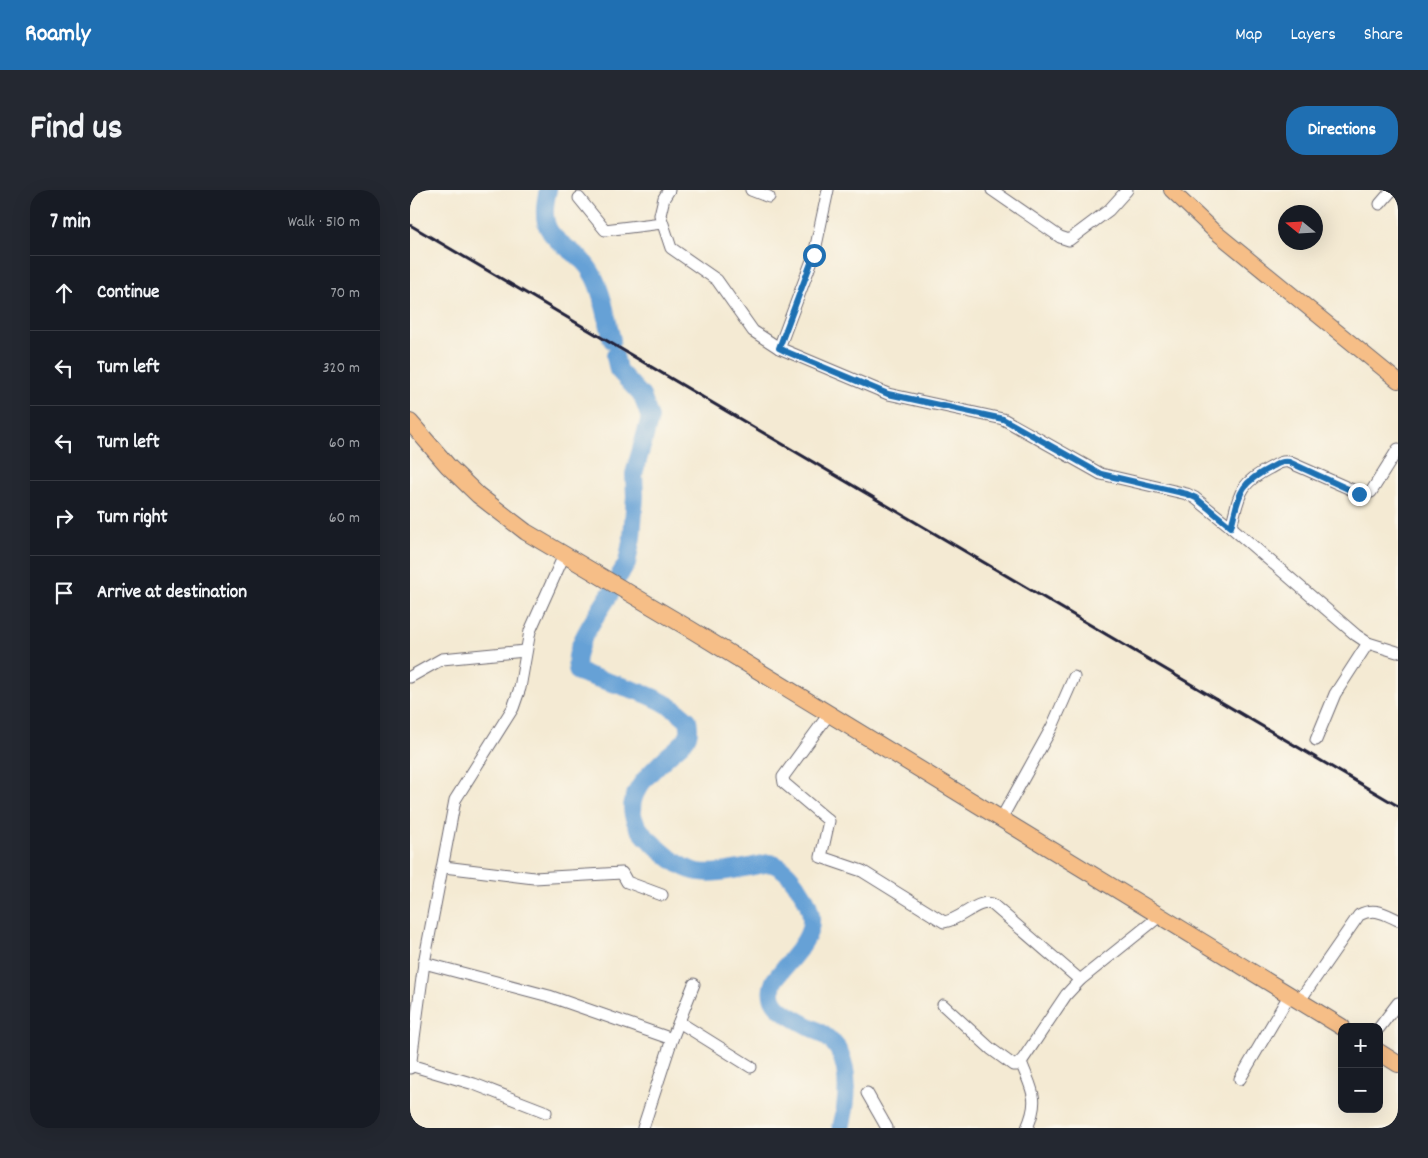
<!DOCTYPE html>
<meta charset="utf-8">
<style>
body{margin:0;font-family:Dekko,sans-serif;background:#242831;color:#f1f3f6}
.controls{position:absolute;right:15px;bottom:15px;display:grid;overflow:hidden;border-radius:10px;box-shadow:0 5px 20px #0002}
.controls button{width:45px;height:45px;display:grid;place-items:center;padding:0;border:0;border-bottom:1px solid #363941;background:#171b24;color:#f1f3f6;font:25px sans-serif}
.compass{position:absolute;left:868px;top:15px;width:45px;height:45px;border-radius:50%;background:#171b24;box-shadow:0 5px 20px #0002;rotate:288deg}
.stop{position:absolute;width:15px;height:15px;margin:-11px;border:4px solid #1f6fb2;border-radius:50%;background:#fff}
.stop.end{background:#1f6fb2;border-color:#fff;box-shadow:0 1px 5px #0008}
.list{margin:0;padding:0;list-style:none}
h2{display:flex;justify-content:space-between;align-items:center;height:65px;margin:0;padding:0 20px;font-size:21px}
h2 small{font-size:16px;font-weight:400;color:#9ea1a6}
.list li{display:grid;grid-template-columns:32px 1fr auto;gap:15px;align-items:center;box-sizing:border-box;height:75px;padding:0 20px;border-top:1px solid #363941}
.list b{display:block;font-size:19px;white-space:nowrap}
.list em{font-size:16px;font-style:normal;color:#9ea1a6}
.icon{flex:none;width:28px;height:28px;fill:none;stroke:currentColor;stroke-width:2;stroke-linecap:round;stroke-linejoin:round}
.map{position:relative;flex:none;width:988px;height:938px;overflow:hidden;border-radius:20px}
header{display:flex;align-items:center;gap:30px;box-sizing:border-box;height:70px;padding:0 25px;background:#1f6fb2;color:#fff}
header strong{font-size:24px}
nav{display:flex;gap:28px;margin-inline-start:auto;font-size:18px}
.intro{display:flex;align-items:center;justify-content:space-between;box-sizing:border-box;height:120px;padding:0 30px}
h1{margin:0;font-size:35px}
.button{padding:12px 22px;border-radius:20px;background:#1f6fb2;color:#fff;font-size:18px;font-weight:700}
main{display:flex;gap:30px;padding:0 30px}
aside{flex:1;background:#171b24;border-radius:20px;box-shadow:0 5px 20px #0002}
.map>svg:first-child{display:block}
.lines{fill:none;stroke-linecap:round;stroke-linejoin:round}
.river{stroke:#66a1d6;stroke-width:18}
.minor-casing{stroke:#6c6870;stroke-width:13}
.major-casing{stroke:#6c6870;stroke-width:16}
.highway-casing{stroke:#6c6870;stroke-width:18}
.minor{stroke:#fff;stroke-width:11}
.major{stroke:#f6be87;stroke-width:14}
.highway{stroke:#f6be87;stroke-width:16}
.rail{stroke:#22223b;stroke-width:3}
.route{stroke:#1f6fb2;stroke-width:6}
</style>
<header>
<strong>Roamly</strong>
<nav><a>Map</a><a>Layers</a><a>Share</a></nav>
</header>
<div class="intro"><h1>Find us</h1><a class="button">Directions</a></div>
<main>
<aside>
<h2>7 min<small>Walk · 510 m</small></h2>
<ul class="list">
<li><svg class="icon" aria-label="ahead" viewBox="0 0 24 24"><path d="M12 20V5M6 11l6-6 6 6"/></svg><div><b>Continue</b></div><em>70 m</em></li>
<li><svg class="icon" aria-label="left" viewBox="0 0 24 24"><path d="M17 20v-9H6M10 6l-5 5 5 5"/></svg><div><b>Turn left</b></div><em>320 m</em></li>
<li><svg class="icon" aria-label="left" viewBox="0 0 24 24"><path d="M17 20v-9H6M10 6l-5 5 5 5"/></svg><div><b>Turn left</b></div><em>60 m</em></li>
<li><svg class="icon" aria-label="right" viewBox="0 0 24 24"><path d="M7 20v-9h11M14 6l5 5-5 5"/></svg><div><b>Turn right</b></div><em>60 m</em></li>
<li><svg class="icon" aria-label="arrive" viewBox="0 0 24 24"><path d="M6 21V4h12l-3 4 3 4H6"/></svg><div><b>Arrive at destination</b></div></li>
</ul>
</aside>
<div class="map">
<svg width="988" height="938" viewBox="0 0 988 938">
<rect width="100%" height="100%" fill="#fbf7ec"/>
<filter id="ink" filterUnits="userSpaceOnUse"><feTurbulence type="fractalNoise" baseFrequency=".02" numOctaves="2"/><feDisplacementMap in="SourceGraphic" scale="10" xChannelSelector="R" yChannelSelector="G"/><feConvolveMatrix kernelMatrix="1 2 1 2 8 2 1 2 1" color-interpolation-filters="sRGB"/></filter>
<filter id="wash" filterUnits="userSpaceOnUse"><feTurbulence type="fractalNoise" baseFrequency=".0096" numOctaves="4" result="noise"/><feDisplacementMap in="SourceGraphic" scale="20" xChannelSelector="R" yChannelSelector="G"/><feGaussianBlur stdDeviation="1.12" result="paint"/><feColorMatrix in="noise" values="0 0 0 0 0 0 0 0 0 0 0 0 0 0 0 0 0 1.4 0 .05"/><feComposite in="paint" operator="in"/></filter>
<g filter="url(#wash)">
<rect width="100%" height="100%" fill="#f4ead3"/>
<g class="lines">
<g class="river">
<path d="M138,0C123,59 165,48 184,87C194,107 197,130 202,150"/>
<path d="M205,166L208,180L232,206L240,228L224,284L225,306L222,347L217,373L209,386"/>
<path d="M200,404C189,423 159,460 168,482C205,496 248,501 278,530C279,535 280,541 278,545C275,553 267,558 260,564C226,595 202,620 246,656C257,666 267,675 281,680C301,688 339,676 360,673C374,677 381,687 389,698C419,740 387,758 364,791C348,828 415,832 429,861C441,885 437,914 431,938"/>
</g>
</g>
</g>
<g filter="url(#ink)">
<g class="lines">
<defs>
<g id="minor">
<path d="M259,0L254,8L250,25L261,58L307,90L343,141L369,158L478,204L593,229L691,284L777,304L785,308L821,337L946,445L958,453L987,462"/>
<path d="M341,0L359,7"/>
<path d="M582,0L650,47L659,50L699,20L717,0"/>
<path d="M169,8L195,40L252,33"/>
<path d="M970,14L982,0"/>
<path d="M369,158L404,65L418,0"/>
<path d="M821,337C830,304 828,294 860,278C867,274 871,271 879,272L954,305L961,302L988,259"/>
<path d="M0,487L32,469L115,461"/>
<path d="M419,524L373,587L374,593L419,631L411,667L452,681L534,732C551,730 567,709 582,714L670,790"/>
<path d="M906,550L925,504L958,453"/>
<path d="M591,629L642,537L664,487"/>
<path d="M34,677L124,688L212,683L217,692L252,705"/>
<path d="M14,773L139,806L262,849"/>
<path d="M890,810L949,725C964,717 973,723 988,730"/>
<path d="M533,815L581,859L603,875H607L613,869L656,805L670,790L751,725"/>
<path d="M269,832L341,877"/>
<path d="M969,838L988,813"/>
<path d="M611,872C622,901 630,908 617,938"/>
<path d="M0,875L64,894L136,922"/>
<path d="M0,878L14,773L45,610L103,518L110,498L120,441L155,363"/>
<path d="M830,889L880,804"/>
<path d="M457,903L477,938"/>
<path d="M233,938L262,849L284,794"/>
</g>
<path id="major" d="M761,0L803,40L988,191"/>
<g id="highway">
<path d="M0,232L38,276L68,305L116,342L280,439L932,837"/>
<path d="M969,862L988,874"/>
</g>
</defs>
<use href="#minor" class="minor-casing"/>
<use href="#major" class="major-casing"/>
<use href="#highway" class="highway-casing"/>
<use href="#minor" class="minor"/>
<use href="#major" class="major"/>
<use href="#highway" class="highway"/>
<path class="rail" d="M0,35L988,616"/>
</g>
</g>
<g class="lines" filter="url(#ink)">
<path class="route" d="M404,65L369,158L377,162L478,204L593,229L691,284L777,304L786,308L821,337C830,304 828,294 860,278C867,274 871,271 879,272L949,304"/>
</g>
</svg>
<div class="controls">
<button>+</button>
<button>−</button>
</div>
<svg class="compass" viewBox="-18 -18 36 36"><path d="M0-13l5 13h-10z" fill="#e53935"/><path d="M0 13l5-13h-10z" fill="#9ea1a6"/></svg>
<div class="stop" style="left:404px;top:65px"></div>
<div class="stop end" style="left:949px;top:304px"></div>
</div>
</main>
